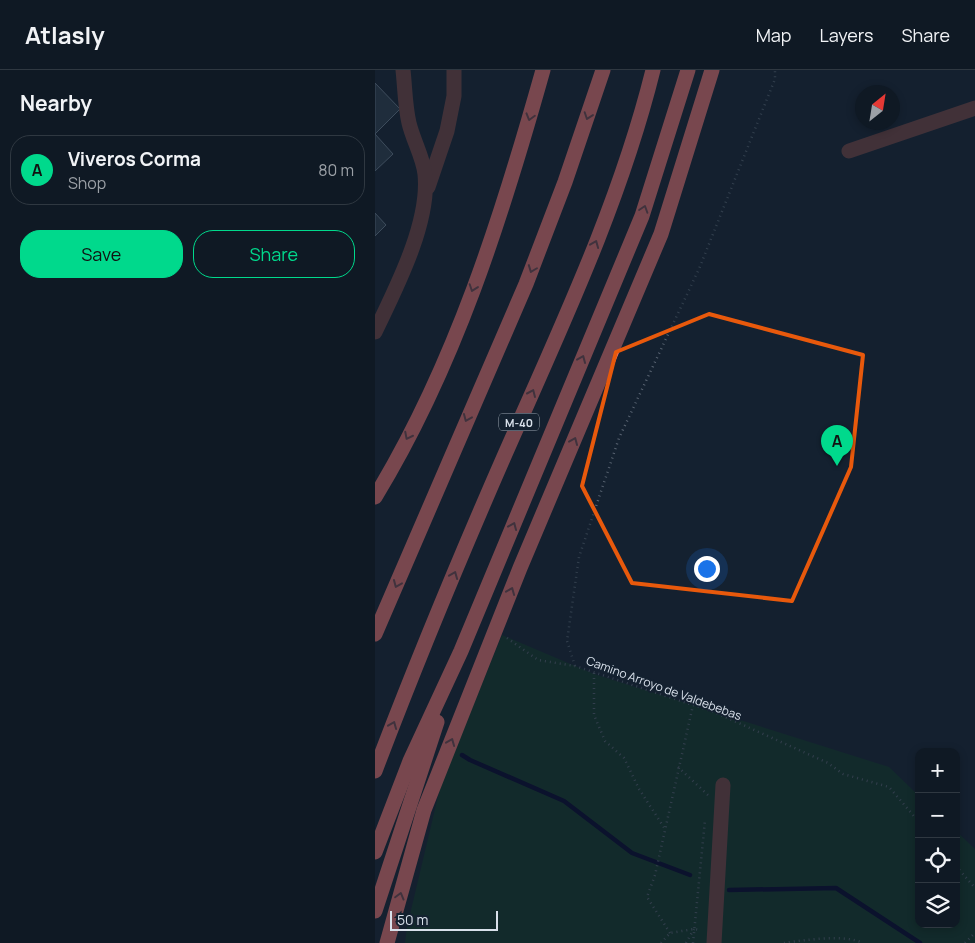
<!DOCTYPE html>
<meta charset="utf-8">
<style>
body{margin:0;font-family:Manrope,sans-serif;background:#1d2631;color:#f1f3f6}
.controls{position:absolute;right:15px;bottom:15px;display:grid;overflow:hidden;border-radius:10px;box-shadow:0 2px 8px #0003}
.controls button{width:45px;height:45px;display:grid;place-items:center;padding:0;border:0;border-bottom:1px solid #2f3841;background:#0f1924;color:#f1f3f6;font:25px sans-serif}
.compass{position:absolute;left:480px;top:15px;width:45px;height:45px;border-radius:50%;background:#0f1924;box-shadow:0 2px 8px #0003;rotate:30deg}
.scale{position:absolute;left:15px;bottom:12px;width:108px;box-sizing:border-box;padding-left:5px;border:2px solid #d8e0ea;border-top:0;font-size:14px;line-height:18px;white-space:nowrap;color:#d8e0ea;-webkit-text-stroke:4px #142130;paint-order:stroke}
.you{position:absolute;left:331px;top:498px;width:18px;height:18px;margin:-12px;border:4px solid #fff;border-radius:50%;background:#1a73e8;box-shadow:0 0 0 8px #1a73e833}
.badge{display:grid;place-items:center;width:32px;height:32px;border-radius:50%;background:#00d98c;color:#111;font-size:16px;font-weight:700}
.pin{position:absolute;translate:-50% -41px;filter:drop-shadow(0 1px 2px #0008)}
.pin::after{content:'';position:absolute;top:26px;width:18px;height:15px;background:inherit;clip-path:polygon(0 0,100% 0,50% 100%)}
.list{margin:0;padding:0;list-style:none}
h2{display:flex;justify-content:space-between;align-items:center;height:65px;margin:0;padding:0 20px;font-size:21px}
h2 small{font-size:16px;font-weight:400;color:#9ba0a6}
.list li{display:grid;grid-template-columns:32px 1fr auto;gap:15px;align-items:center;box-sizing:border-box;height:70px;margin:0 10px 10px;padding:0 10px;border:1px solid #2f3841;border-radius:20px}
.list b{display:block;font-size:19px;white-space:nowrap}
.list p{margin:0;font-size:16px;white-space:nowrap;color:#9ba0a6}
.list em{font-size:16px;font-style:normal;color:#9ba0a6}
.actions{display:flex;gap:10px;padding:15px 20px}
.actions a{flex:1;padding:11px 0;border:1px solid #00d98c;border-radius:20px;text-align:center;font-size:18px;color:#00d98c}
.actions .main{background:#00d98c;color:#111}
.icon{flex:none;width:28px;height:28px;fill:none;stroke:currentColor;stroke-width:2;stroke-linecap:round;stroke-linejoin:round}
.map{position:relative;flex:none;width:600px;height:873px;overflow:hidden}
header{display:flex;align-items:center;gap:30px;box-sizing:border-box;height:70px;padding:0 25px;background:#0f1924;border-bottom:1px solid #2f3841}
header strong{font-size:24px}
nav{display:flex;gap:28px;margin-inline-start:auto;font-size:18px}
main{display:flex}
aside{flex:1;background:#0f1924}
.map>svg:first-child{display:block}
.green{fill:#113627}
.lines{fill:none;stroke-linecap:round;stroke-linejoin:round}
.stream{stroke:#00002a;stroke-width:4.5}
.building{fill:#2e3c4c;stroke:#708092}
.path{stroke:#586371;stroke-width:2.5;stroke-dasharray:1 4;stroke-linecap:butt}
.minor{stroke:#784644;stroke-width:15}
.highway{stroke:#f17774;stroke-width:15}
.oneway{stroke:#77484f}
.marked{fill:none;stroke:#e8590c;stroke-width:4;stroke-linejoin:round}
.labels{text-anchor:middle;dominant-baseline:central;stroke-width:4;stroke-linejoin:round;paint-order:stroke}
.shield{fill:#142130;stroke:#9da7b2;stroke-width:1}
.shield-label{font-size:11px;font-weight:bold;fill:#d8e0ea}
.street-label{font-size:12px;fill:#d8e0ea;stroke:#142130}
</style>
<header>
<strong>Atlasly</strong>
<nav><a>Map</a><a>Layers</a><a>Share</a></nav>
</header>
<main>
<aside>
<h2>Nearby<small></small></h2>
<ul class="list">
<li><span class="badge">A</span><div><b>Viveros Corma</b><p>Shop</p></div><em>80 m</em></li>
</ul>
<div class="actions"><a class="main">Save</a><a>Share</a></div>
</aside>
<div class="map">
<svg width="600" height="873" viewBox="0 0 600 873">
<rect width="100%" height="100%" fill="#142130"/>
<path class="green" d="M127,565L219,604L514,697L544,726V854H581V761L600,779V873H30L32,857L66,714Z"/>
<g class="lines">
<g class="stream">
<path d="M87,685L95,690L189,731L257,783L315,805"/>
<path d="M354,820L461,818L545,873"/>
</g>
</g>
<g class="building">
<path d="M0,13L25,39L0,64L18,84L0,101Z"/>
<path d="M0,143L11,155L0,166Z"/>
</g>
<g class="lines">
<g class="path">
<path d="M132,568L163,590L200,596L339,642L453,693L468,704L514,717L544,752"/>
<path d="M200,596L192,571L204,487L244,368L324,199L400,9V0"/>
<path d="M219,603V645L230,671L249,688L264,719L290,759"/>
<path d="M303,697L333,725"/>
<path d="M581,796L600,818"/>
<path d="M295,863L272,827L280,805L318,635"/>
<path d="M286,873L295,863L319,859L325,860"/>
<path d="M311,873L319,859"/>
<path d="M318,873L330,750"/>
<path d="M409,873C429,870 470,864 488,873"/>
<path d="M590,873L600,863"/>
</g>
<g class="minor">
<path d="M474,81L600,38"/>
<path d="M53,117L72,61L79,26V0"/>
<path d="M0,262C21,218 55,153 50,104C48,87 38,70 34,53C30,36 30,18 28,0"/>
<path d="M339,873L348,715"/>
</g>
<g class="highway">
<path d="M0,427C80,296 127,146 168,0"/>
<path d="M0,564L151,214L190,112L228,0"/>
<path d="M0,701C41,593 85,487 131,382C186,257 245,133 278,0"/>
<path d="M0,782L35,691L86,581L267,146L313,0"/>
<path d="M0,841L62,652"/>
<path d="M12,873L49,740L145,498L286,164L337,0"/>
</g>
</g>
<defs><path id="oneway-chevron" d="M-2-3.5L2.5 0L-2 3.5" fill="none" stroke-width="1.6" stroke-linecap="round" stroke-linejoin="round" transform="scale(1.25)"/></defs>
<g class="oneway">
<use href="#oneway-chevron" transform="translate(213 46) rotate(109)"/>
<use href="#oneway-chevron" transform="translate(155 47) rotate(106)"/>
<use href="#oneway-chevron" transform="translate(269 139) rotate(-72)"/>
<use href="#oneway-chevron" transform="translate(220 174) rotate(-68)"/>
<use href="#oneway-chevron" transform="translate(157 199) rotate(111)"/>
<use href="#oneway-chevron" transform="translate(98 218) rotate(109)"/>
<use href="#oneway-chevron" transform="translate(207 289) rotate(-67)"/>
<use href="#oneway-chevron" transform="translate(157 323) rotate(-66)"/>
<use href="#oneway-chevron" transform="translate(92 348) rotate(113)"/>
<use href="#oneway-chevron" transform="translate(33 366) rotate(117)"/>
<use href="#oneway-chevron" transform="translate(199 371) rotate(-67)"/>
<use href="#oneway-chevron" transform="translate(138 456) rotate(-67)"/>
<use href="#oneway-chevron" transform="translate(79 505) rotate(-68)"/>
<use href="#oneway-chevron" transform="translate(22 514) rotate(113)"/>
<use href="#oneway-chevron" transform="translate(136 521) rotate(-68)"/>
<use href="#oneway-chevron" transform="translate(18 655) rotate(-68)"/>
<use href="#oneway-chevron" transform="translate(76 672) rotate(-68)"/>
<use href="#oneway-chevron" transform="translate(25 826) rotate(-75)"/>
</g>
<path d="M0 0H600V873H0ZM334,244L488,285L476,397L417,531L257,513L207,416L241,282Z" fill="#142130" fill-opacity=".55" fill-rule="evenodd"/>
<path class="marked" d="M334,244L488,285L476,397L417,531L257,513L207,416L241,282Z"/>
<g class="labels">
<rect class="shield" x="124" y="343.5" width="40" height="17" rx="4"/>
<g class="shield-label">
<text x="144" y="352">M-40</text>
</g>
<g class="street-label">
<text transform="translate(289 618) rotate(20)">Camino Arroyo de Valdebebas</text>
</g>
</g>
</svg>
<div class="controls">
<button>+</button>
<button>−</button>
<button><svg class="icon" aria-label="locate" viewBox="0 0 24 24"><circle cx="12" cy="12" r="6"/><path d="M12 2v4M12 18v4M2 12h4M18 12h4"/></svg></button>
<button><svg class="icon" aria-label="layers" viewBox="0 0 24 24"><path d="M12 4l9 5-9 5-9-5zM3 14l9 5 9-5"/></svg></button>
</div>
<svg class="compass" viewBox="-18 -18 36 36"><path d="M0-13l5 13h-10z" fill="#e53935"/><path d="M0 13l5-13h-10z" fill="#9ba0a6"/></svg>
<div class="scale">50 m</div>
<div class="you"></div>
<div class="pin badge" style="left:462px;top:396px">A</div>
</div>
</main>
